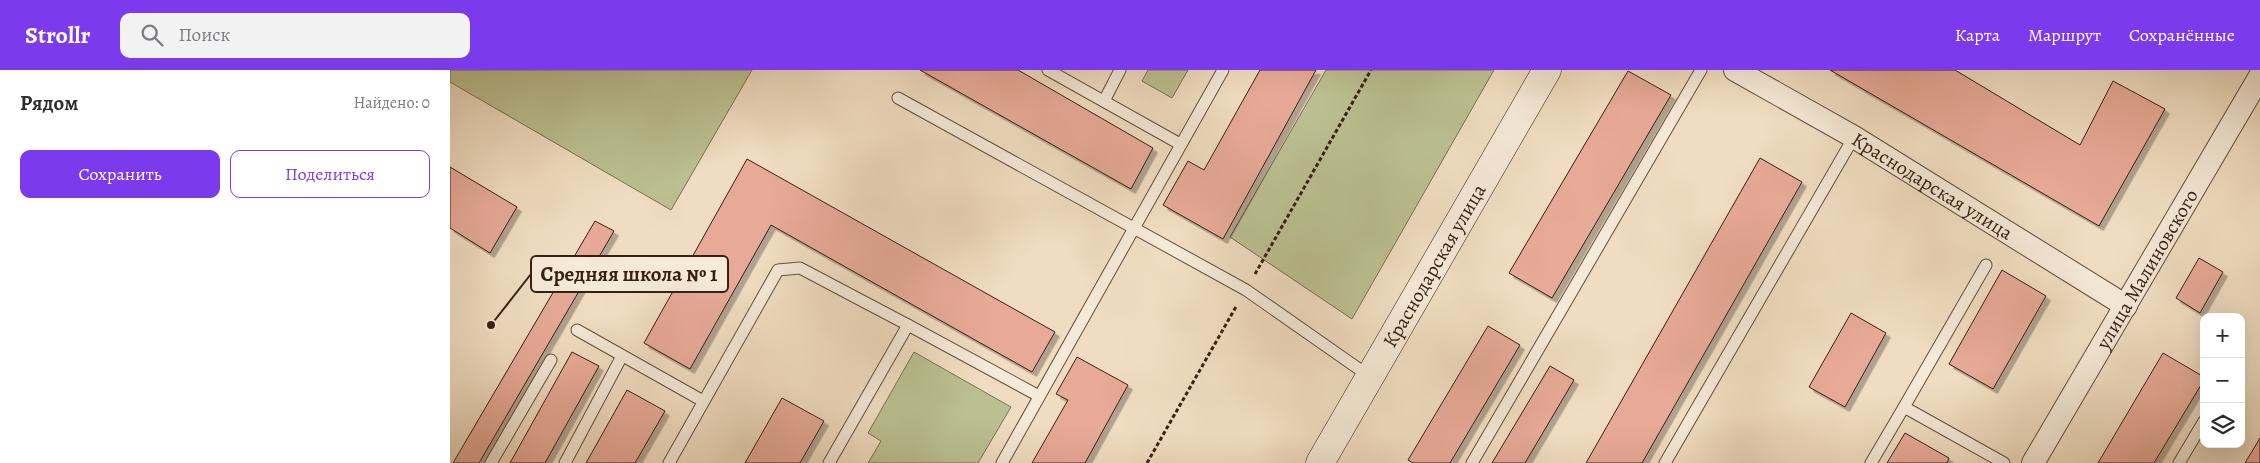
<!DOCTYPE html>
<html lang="ru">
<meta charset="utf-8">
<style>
body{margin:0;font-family:Alegreya,serif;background:#f2f2f3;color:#2b2b33}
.controls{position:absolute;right:15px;bottom:15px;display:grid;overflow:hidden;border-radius:10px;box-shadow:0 5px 20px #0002}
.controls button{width:45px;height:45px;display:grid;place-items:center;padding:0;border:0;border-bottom:1px solid #e1e1e2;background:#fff;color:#2b2b33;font:25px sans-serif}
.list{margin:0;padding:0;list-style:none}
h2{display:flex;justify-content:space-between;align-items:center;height:65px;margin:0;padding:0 20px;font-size:21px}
h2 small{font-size:16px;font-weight:400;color:#7c7c81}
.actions{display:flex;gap:10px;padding:15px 20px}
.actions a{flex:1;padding:11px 0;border:1px solid #7c3aed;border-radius:10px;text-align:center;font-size:18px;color:#7c3aed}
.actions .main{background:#7c3aed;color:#fff}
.icon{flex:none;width:28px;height:28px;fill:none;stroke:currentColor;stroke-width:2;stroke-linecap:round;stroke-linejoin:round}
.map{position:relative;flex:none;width:1810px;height:393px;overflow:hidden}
header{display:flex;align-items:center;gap:30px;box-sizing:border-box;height:70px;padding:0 25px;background:#7c3aed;color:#fff}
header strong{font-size:24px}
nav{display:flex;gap:28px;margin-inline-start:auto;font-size:18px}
.search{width:350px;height:45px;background:#f2f2f3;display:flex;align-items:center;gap:12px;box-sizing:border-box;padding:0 18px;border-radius:10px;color:#7c7c81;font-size:19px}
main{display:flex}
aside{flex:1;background:#fff}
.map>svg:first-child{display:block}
.green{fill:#bbc092;stroke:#797052}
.building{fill:#e7aa98;stroke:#372012;filter:url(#shadow)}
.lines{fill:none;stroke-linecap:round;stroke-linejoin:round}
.lane-casing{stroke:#654f3e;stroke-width:13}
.street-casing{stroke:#654f3e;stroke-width:24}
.secondary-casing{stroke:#372012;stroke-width:29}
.path{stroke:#372012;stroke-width:3;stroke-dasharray:4 2.5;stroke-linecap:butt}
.lane{stroke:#f5e9d7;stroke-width:11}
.street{stroke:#f5e9d7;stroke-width:22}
.secondary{stroke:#f5e9d7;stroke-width:28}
.labels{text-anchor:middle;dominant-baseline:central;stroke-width:4.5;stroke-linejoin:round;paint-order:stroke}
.street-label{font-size:20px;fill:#372012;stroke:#f5e9d7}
.leader{fill:none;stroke:#372012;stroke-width:2}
.callout-dot{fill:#372012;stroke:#f5e9d7;stroke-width:2}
.callout{fill:#f5e9d7;stroke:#372012;stroke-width:2}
.callout-label{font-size:21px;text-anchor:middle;font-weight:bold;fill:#372012}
</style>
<header>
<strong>Strollr</strong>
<div class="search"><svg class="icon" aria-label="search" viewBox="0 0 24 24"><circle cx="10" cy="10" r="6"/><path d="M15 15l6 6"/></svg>Поиск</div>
<nav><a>Карта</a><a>Маршрут</a><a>Сохранённые</a></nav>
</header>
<main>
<aside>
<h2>Рядом<small>Найдено: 0</small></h2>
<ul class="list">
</ul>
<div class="actions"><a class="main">Сохранить</a><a>Поделиться</a></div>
</aside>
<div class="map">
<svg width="1810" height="393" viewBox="0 0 1810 393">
<defs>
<filter id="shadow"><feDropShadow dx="4.5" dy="4.5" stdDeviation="0" flood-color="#0004"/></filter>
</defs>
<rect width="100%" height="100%" fill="#f0ddc1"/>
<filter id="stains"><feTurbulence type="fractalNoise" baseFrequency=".004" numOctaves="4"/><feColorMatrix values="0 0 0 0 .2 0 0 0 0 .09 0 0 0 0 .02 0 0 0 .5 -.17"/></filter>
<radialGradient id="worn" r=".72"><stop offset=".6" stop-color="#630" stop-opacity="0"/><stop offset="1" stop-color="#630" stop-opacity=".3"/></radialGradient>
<g class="green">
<path d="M0,0H302L221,140L0,12Z"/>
<path d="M698,0H738L722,28L692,11Z"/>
<path d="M876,0H1044L902,249L780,167Z"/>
<path d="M464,282L561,337L528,393H418L431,371L418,363Z"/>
</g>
<g class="building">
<path d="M470,0H568L703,78L681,119Z"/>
<path d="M810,0H866L773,169L713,135L738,91L754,100Z"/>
<path d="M1380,0H1505L1630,75L1663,11L1715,39L1649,156Z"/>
<path d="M1178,1L1221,25L1102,228L1059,203Z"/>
<path d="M1310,88L1352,112L1192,393H1136Z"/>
<path d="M297,89L605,262L582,302L321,155L240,299L194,273Z"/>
<path d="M0,97L67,137L40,183L0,158Z"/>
<path d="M145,151L164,161L29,393H3Z"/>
<path d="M1749,188L1773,202L1750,243L1726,228Z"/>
<path d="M1552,200L1596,226L1543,319L1499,294Z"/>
<path d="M1401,243L1436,263L1395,337L1359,317Z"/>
<path d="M1038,256L1070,275L1000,393H963L958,390Z"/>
<path d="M122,282L149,296L95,393H60Z"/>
<path d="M1713,283L1754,307V310L1704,393H1648Z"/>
<path d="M627,287L678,315L635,393H582L618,330L606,324Z"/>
<path d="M1100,296L1124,310L1075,393H1042Z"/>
<path d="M177,320L215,341L185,393H136Z"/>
<path d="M332,328L374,351L350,393H295Z"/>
<path d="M1455,363L1499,388L1497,393H1437Z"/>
<path d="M1810,368V393H1795Z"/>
</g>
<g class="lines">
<defs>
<g id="lane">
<path d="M598,0L730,74"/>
<path d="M448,28L796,220L919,306"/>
<path d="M654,31L670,0"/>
<path d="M127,260L253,331"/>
<path d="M1454,337L1536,195"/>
<path d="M41,393L101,290"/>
<path d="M115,393L172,286"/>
<path d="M219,393L328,200L350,198L458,255"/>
<path d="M379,393L458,255L589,326"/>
<path d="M552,393L773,0"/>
<path d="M1022,393L1251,0"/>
<path d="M1215,393L1404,67"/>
<path d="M1421,393L1454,337L1554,393"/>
<path d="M1729,393L1754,351"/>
</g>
<g id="street">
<path id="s1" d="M1285,0L1404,67L1676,236"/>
<path id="s2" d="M1583,393L1810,6"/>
</g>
<g id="secondary">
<path id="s3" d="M870,393L1097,0"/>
</g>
</defs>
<use href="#lane" class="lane-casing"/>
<use href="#street" class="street-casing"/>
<use href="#secondary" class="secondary-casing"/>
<g class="path">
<path d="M805,204L921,0"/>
<path d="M697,393L787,235"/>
</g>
<use href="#lane" class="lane"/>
<use href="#street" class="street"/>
<use href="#secondary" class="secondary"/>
</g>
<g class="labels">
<g class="street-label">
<text stroke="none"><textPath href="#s1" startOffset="229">Краснодарская улица</textPath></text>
<text stroke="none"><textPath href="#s3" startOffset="228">Краснодарская улица</textPath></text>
<text stroke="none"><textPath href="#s2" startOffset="225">улица Малиновского</textPath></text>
</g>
</g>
<path class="leader" d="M41 255L81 204"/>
<circle class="callout-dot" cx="41" cy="255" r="5"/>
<rect class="callout" x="81" y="186" width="197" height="36" rx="5"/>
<g class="callout-label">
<text x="179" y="211">Средняя школа № 1</text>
</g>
<rect width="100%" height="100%" filter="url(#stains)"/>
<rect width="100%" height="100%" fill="url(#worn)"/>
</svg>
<div class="controls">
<button>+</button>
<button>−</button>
<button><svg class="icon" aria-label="layers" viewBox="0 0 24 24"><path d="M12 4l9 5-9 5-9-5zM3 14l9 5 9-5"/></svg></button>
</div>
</div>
</main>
